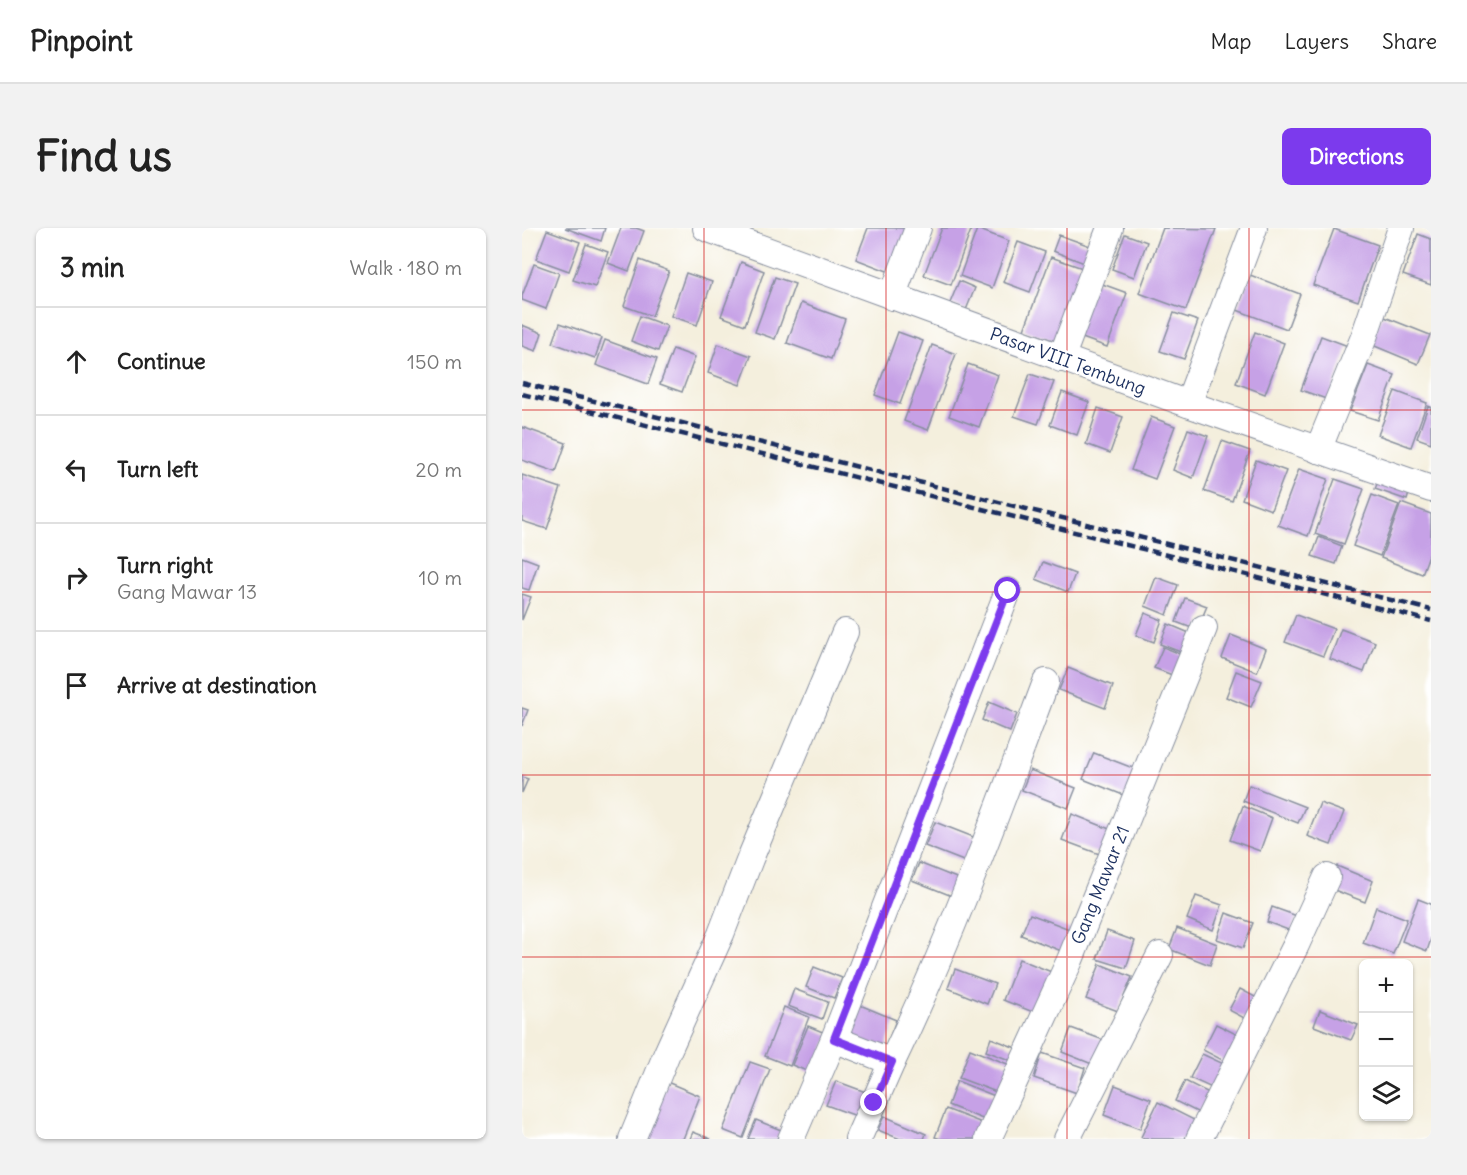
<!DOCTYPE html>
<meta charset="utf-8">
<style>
body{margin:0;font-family:Delius,sans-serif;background:#f2f2f2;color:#222}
.controls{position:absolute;right:18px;bottom:18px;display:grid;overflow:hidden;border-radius:9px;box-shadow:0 2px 4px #0004}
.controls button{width:54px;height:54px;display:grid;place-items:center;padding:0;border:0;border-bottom:2px solid #e0e0e0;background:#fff;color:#222;font:30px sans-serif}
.stop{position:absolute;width:18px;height:18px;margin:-14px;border:4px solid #7c3aed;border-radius:50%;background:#fff}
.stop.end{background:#7c3aed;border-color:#fff;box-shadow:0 2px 6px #0008}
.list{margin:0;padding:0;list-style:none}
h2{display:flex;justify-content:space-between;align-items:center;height:78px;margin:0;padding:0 24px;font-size:26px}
h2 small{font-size:20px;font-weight:400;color:#767676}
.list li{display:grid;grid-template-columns:39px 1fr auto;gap:18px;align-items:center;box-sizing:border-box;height:108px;padding:0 24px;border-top:2px solid #e0e0e0}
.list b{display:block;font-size:22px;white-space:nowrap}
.list p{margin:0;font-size:20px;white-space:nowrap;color:#767676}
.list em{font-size:20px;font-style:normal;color:#767676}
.icon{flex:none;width:33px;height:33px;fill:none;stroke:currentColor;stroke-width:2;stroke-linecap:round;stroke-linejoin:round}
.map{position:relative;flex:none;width:909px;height:911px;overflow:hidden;border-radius:9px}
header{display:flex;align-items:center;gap:36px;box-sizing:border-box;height:84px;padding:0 30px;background:#fff;border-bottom:2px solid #e0e0e0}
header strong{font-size:28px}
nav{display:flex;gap:33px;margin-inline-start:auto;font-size:21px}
.intro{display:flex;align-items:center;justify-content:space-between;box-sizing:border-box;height:144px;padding:0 36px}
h1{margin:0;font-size:42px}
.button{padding:15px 27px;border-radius:9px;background:#7c3aed;color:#fff;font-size:21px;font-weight:700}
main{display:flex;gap:36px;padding:0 36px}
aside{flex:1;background:#fff;border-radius:9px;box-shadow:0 2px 4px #0004}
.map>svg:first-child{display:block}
.building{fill:#c6a1e6}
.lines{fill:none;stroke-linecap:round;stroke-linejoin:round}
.minor-casing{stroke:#888f9e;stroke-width:28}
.minor{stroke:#fff;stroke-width:26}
.rail{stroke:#1b2f5e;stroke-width:4.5;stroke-dasharray:9 4.5;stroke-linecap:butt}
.route{stroke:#7c3aed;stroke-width:8}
.grid{fill:none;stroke:#d62828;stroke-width:1.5;stroke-opacity:0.55}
.labels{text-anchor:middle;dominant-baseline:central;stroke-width:5;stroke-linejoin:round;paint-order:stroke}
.street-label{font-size:18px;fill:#1b2f5e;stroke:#fff}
</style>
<header>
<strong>Pinpoint</strong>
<nav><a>Map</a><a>Layers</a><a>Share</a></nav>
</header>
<div class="intro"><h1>Find us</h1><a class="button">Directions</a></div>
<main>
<aside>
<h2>3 min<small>Walk · 180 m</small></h2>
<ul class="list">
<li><svg class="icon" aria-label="ahead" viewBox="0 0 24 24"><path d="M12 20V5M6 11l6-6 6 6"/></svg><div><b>Continue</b></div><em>150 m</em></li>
<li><svg class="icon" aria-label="left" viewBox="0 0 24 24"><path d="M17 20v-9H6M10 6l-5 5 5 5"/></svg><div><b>Turn left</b></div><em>20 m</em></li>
<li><svg class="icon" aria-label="right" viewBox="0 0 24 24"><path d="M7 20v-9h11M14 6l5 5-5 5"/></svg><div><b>Turn right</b><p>Gang Mawar 13</p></div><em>10 m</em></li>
<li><svg class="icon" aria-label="arrive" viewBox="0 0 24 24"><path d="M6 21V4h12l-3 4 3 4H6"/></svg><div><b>Arrive at destination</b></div></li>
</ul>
</aside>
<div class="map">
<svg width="909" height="911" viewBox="0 0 909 911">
<rect width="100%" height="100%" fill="#fff"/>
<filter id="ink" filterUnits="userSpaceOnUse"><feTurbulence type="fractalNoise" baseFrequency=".0167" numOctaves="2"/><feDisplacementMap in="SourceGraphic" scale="12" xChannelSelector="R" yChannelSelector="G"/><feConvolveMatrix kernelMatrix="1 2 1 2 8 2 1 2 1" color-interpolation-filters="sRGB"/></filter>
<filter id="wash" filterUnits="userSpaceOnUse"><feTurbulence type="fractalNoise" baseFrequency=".008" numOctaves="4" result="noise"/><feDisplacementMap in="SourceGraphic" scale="24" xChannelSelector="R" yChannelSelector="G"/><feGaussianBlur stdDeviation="1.35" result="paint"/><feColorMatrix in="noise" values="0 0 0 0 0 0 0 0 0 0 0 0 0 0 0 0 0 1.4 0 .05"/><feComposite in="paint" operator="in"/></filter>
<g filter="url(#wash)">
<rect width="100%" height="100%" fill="#f4efdd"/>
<g id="blocks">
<g class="building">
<path d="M43,0H83L79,13Z"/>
<path d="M99,0H114L122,3L107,43L86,35Z"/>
<path d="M346,0H386L373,46L334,31Z"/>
<path d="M420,0H444L449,2L429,57L402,47Z"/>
<path d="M641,0L694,1L664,82L617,65Z"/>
<path d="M455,1L487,13L470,60L438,48Z"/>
<path d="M812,1L856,17L836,73L791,57Z"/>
<path d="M25,2L58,14L47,43L14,31Z"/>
<path d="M603,6L625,14L612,49L590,41Z"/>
<path d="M896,6L909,11V57L881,47Z"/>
<path d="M537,7L571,19L565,36L531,23Z"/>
<path d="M496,14L523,24L508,64L481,54Z"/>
<path d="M64,16L86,24L73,59L51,52Z"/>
<path d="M529,29L569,43L542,116L502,102Z"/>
<path d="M118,32L147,43L130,88L102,78Z"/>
<path d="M219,34L242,43L223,97L199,88Z"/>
<path d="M12,36L37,45L24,81L0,72V68Z"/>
<path d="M164,45L190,54L175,97L149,88Z"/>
<path d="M728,47L778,66L765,101L715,82Z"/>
<path d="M253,49L273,56L253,111L233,104Z"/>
<path d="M437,53L453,60L444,82L428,75Z"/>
<path d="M572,53L605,65L585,119L552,107Z"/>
<path d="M279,75L323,91L309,131L265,115Z"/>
<path d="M652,85L676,93L662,131L638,123Z"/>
<path d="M118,88L145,98L136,123L109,113Z"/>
<path d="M860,88L908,107L896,136L848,116Z"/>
<path d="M38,95L80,110L73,130L31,115Z"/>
<path d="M0,97L20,105L14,123L0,118Z"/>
<path d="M376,104L401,113L378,176L353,167Z"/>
<path d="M733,104L762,115L743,166L714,155Z"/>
<path d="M799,108L826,118L807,172L779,162Z"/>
<path d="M83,112L135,131L126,156L74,137Z"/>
<path d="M196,116L229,128L218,157L186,145Z"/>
<path d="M410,117L434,126L406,202L382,193Z"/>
<path d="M151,121L173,129L160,164L138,156Z"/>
<path d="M446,136L476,147L457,199L427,188Z"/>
<path d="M846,137L873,147L856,192L828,183Z"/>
<path d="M508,146L532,154L516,196L492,188Z"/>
<path d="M873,163L905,175L889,219L856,207Z"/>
<path d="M540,164L567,174L555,207L528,197Z"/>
<path d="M906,178L909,179V215L895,210Z"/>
<path d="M576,180L601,189L588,225L564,216Z"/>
<path d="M629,189L653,198L633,251L609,242Z"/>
<path d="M0,199L44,215L34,244L0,232Z"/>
<path d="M666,201L686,208L671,250L651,242Z"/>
<path d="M700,213L728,223L710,273L682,263Z"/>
<path d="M734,232L764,243L749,282L720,271Z"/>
<path d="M777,241L806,251L786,308L756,297Z"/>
<path d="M0,247L39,260L25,301L0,293Z"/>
<path d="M813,251L842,261L822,316L793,306Z"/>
<path d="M857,251L888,262L885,272L853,261Z"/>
<path d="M850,267L877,277L858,328L831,318Z"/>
<path d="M879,275L909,286V321L900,346L859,330Z"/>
<path d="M797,309L820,318L814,336L790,328Z"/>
<path d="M0,329L16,335L7,362L0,360Z"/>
<path d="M521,334L553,346L546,364L514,351Z"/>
<path d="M634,349L656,357L645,387L623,378Z"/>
<path d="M0,366L9,369L0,392Z"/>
<path d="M663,370L685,378L675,402L654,394Z"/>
<path d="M623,385L640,392L632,414L614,407Z"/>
<path d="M774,387L812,401L801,428L763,414Z"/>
<path d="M646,396L672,407L664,426L638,416Z"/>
<path d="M819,401L853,414L842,444L808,431Z"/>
<path d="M709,407L744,421L735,444L700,430Z"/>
<path d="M641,419L666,429L658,450L632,440Z"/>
<path d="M546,440L591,458L583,480L537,462Z"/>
<path d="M714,443L740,453L729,479L704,469Z"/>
<path d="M467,474L495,486L488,504L460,492Z"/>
<path d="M0,480L6,482L0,498Z"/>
<path d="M572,525L616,542L606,569L561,551Z"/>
<path d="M508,542L554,560L546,580L500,562Z"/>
<path d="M0,549L6,551L0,565Z"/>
<path d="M727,557L783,579L776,595L721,573Z"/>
<path d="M798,575L822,584L809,617L785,608Z"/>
<path d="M721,578L750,590L738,623L708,612Z"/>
<path d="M550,586L590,602L580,627L540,612Z"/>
<path d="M413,594L459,612L449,636L403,618Z"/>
<path d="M397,635L442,653L435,670L390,652Z"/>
<path d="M815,638L851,653L843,674L807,660Z"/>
<path d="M674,668L700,677L691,702L665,691Z"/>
<path d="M896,671L909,676V711L905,723L880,713Z"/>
<path d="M750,679L775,688L769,703L745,694Z"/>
<path d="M854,679L885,691L871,726L841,715Z"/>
<path d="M704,685L731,695L721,720L695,711Z"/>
<path d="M508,686L550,702L542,724L499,707Z"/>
<path d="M655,700L695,716L688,737L647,721Z"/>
<path d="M585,703L613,713L604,740L575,731Z"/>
<path d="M497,731L532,745L516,786L481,772Z"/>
<path d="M578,736L610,749L596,783L564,771Z"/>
<path d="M292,739L320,750L312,770L284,759Z"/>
<path d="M433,741L473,756L465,776L426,760Z"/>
<path d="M272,761L306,774L300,791L266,778Z"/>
<path d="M718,761L737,771L726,792L707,782Z"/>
<path d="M338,777L374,792L361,826L324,812Z"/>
<path d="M262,779L287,789L268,838L243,828Z"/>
<path d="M798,782L836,797L829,812L792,798Z"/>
<path d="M694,796L720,809L706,835L681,822Z"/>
<path d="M286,798L308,807L292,846L270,837Z"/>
<path d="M549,800L584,813L575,838L540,824Z"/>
<path d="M469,810L494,820L490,833L464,823Z"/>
<path d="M448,821L488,837L477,865L437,850Z"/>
<path d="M520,825L563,840L555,865L512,850Z"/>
<path d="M680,826L704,837L692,861L668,850Z"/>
<path d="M228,834L248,841L221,910L201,902Z"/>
<path d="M314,853L349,866L340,890L304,877Z"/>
<path d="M435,853L478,870L468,894L426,877Z"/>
<path d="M663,853L687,865L677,885L653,873Z"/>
<path d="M145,854L178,868L161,911H123Z"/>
<path d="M593,857L629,871L618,901L582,887Z"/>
<path d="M636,874L672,892L663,911H622L619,909Z"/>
<path d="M424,881L460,895L453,911H418L413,909Z"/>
<path d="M362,888L404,906L402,911H378L356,902Z"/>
<path d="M234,892L259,902L255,911H226Z"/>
<path d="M171,904L189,911H168Z"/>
</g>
</g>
</g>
<g filter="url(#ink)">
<use href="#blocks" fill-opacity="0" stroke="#888f9e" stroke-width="1.5"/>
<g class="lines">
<defs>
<g id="minor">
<path d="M184,0L666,176L909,261"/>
<path d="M370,69L396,0"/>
<path d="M539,131L588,0"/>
<path d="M666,176L732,0"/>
<path d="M796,222L842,109L879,0"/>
<path d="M312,811L370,834C429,711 476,582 524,454"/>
<path d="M110,911L145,825L199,706L228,631L323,404"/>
<path d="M269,911L312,811L486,363"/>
<path d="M336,911L370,834"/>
<path d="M466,911L548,732L682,400"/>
<path d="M545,911L638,727"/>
<path d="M677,911L774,717L805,649"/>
</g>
</defs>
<use href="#minor" class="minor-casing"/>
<use href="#minor" class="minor"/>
<g class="rail">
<path d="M0,155L909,382"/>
<path d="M0,166L909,393"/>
</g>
</g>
</g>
<g class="lines" filter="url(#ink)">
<path class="route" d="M352,875L370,834L312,811L486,363"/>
</g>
<path class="grid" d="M182,0V911M364,0V911M545,0V911M727,0V911M0,182H909M0,364H909M0,547H909M0,729H909"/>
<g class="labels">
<g class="street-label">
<text transform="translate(546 133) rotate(20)">Pasar VIII Tembung</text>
<text transform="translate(578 657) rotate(-68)">Gang Mawar 21</text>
</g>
</g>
</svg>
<div class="controls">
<button>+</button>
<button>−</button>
<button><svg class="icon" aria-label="layers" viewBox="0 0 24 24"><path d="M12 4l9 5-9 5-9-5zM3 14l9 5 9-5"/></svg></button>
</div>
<div class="stop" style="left:486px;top:363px"></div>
<div class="stop end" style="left:352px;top:875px"></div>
</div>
</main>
